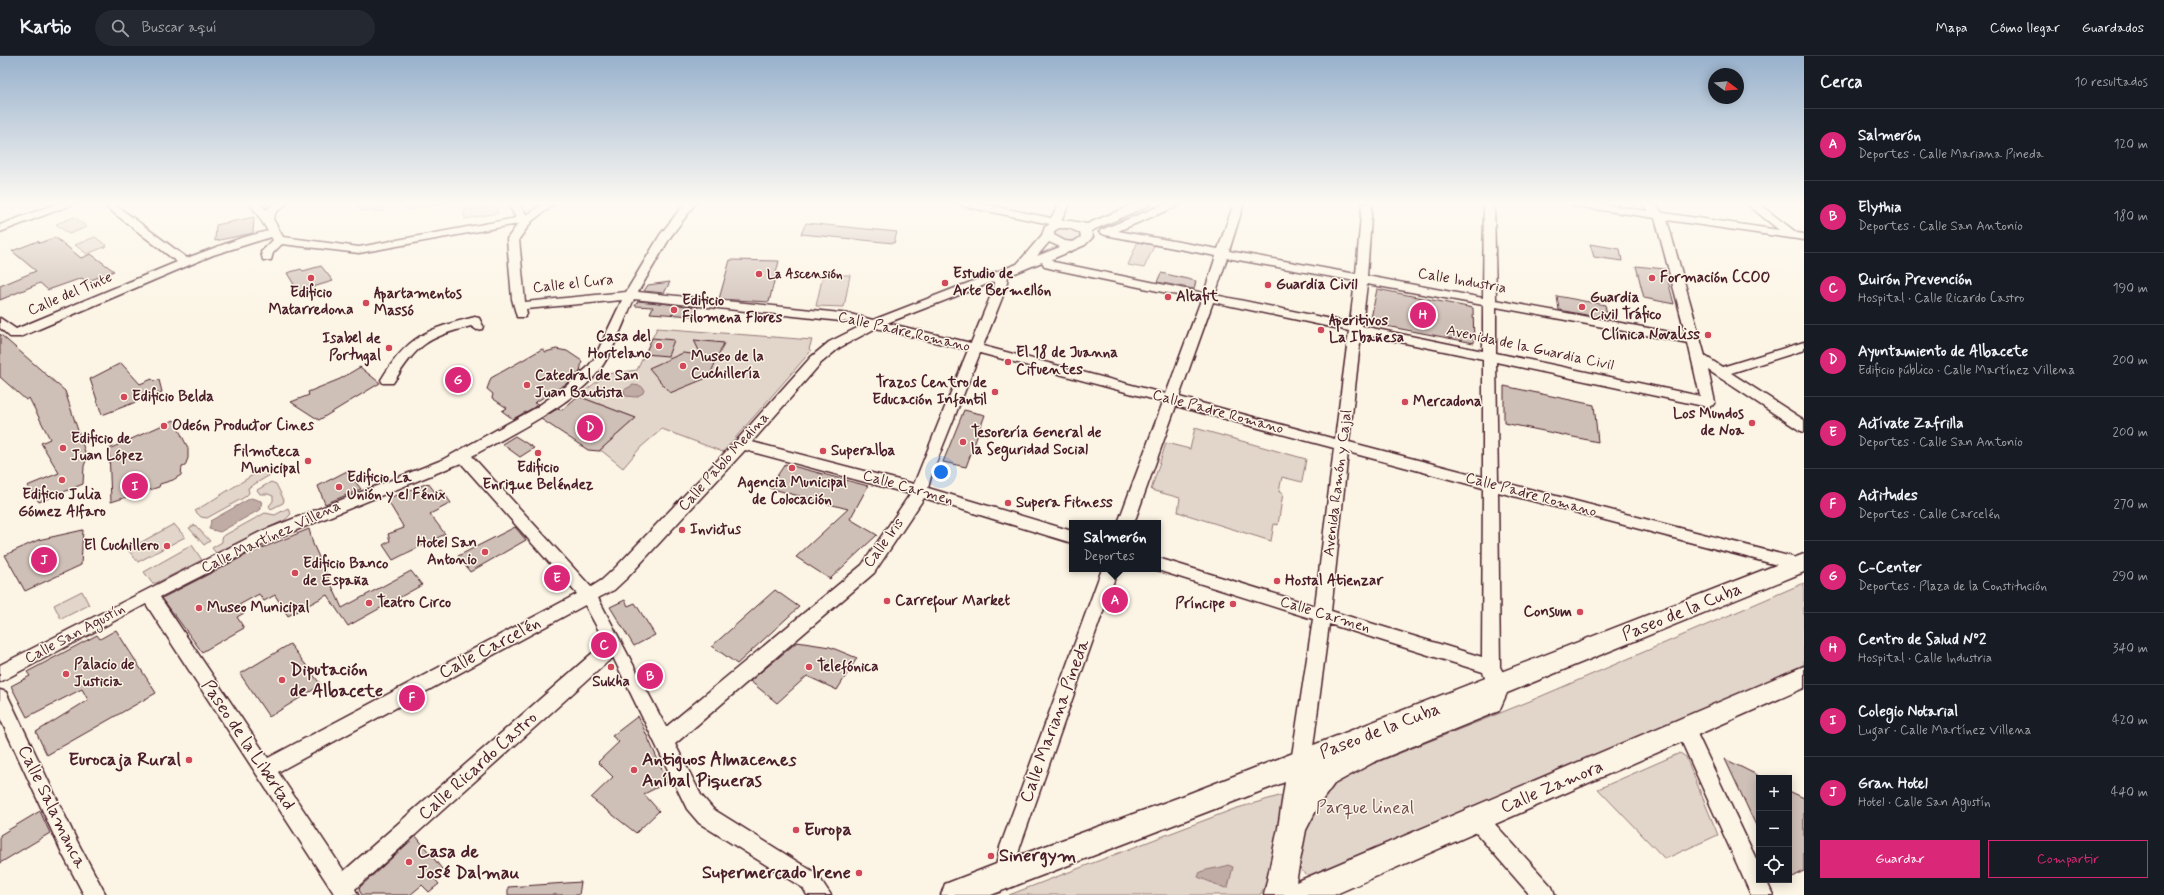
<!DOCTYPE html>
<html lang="es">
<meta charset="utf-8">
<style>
body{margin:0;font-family:Mynerve,sans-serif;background:#242831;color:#f1f3f6}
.controls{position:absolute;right:12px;bottom:12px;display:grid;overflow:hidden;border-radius:0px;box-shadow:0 2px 10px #0003}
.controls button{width:36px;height:36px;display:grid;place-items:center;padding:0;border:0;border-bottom:1px solid #363941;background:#171b24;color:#f1f3f6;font:20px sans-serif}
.compass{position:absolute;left:1708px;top:12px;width:36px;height:36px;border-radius:50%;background:#171b24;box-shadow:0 2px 10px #0003;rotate:106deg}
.you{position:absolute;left:941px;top:416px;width:14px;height:14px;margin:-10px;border:3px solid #fff;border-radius:50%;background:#1a73e8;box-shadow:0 0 0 6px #1a73e833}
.badge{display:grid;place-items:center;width:26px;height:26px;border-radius:50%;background:#db2777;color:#fff;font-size:13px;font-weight:700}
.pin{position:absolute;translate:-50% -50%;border:2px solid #fff;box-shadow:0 1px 4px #0006}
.popup{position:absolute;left:1069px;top:464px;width:92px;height:52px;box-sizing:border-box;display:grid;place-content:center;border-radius:0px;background:#171b24;filter:drop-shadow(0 1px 3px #0005);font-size:13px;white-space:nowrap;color:#9ea1a6}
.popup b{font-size:15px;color:#f1f3f6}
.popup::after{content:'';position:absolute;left:50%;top:100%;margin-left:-8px;border:8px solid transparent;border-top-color:#171b24}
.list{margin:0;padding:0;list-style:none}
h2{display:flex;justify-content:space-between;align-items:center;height:52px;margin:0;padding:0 16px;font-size:17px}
h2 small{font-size:13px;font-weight:400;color:#9ea1a6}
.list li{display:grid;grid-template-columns:26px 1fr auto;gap:12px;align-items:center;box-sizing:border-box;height:72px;padding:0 16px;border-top:1px solid #363941}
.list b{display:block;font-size:15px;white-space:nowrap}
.list p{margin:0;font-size:13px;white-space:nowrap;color:#9ea1a6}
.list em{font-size:13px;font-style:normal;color:#9ea1a6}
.actions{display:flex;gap:8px;padding:12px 16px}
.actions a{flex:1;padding:9px 0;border:1px solid #db2777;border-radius:0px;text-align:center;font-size:14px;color:#db2777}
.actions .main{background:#db2777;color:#fff}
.icon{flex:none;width:22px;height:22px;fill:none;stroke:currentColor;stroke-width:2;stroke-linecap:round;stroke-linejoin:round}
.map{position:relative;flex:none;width:1804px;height:839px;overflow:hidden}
header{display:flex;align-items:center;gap:24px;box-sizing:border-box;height:56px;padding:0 20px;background:#171b24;border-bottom:1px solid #363941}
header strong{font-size:19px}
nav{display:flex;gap:22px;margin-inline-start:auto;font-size:14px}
.search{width:280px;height:36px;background:#242831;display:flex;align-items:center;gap:10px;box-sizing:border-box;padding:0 14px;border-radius:22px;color:#9ea1a6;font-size:15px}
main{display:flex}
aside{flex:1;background:#171b24}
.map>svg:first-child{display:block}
.green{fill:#e2d5ca;stroke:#967a7a}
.water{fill:#c0aca5;stroke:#917474}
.building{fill:#cfc0b7;stroke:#4a1f2b}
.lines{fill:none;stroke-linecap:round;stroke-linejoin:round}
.minor-casing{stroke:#4a1f2b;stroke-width:3}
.secondary-casing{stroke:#4a1f2b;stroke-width:3}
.minor{fill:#fcf5e5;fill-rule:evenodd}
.secondary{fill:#fcf5e5;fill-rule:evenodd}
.poi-dot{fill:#d1495b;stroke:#fcf5e5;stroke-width:1.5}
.labels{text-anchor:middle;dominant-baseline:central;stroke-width:3;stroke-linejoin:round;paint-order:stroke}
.far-poi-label{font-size:13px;font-weight:bold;fill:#4a1f2b;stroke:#fcf5e5;text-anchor:start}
.poi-label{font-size:15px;font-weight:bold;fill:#4a1f2b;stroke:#fcf5e5;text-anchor:start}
.street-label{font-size:15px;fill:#4a1f2b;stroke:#fcf5e5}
.near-street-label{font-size:18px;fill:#4a1f2b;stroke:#fcf5e5}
.near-poi-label{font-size:18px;font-weight:bold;fill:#4a1f2b;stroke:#fcf5e5;text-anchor:start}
.near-park-label{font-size:18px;fill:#704c53;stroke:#fcf5e5}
</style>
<header>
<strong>Kartio</strong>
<div class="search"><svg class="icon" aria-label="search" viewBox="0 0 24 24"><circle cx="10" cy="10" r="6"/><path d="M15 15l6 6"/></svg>Buscar aquí</div>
<nav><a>Mapa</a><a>Cómo llegar</a><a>Guardados</a></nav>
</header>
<main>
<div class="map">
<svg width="1804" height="839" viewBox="0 0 1804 839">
<rect width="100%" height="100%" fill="#fcf5e5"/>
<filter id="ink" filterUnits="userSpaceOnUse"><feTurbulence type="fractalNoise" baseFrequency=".025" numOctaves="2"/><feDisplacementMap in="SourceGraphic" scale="8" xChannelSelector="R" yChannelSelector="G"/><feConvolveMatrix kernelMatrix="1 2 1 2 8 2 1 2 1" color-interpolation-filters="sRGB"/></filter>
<g filter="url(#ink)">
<g class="green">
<path d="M359,147H373L384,151V156L360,154L357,151Z"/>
<path d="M406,147H448L406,154Z"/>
<path d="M496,149L498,157L465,163L464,154Z"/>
<path d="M74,161L87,171L69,178L56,168Z"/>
<path d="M1060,172H1068L1078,176L1080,180L1076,184L1063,185L1054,180L1055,175Z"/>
<path d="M95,181L107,190L87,198L75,189Z"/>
<path d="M1138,185L1155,188L1144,212L1128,209Z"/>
<path d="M823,219H850L844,251L816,250Z"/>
<path d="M657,272L812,284L809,293L811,295L723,396L662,373L641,391L623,412L602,395H599L636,362L578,340L607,318L637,314Z"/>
<path d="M1195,372L1306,403L1302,426L1282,421L1279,436L1283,437L1278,469L1274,468L1271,485L1178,456L1180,442L1151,434L1166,387L1190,393Z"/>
<path d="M266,413L270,414V419L248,432L249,437L245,441L207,462L201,461L195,455L261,414Z"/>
<path d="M271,426L276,428L284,444L283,447L271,453L269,450L273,445V440L268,438H260L257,434Z"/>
<path d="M288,452L291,458L285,464L216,497L212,492L222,486V482L225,479L265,457L275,459Z"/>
<path d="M174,468L185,481L138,506L128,494L129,493Z"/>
<path d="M195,469L210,485L204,489L189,472Z"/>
<path d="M192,489L202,504L156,527H152L144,516Z"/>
<path d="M1804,527V610L1312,820L1307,819L1301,814L1299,807V794L1314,745L1354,711L1370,709L1530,645Z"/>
<path d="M82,535L89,549L61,563L54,549Z"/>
<path d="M1680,697L1686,701L1718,779L1665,803L1598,733Z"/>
<path d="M1279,740L1284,742L1266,828L1260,839H1009L1234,753Z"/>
</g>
<g class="water">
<path d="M633,329L641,330L644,333L643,337L636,341L625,340L624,334Z"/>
<path d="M251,442L261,445L262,448L259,452L261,453L220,476L209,473L211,466L210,465Z"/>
<path d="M1228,809L1233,811L1228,831L1225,832L1198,821L1200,816C1210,812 1218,813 1228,809Z"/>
</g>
<g class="building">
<path d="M254,161L253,177L215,185L216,169Z"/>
<path d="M806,167L897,176L894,187L801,178Z"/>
<path d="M55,181L81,202L91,198L114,215L86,226L82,222L48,234L40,227L0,244V230L36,215L12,195L38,185L40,187Z"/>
<path d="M1590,188L1620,193L1622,205L1594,201Z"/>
<path d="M730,204L779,205L769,246L719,243Z"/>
<path d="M321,210L333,225L303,234L298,235L287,217L301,213L303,215Z"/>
<path d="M1636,210L1665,213L1674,248L1644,242Z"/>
<path d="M1161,217L1196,225L1194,233L1157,226Z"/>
<path d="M670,226L664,237L644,235L648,229Z"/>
<path d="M1377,233L1473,252L1474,287L1370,267Z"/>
<path d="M1557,240L1605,249L1608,263L1559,254Z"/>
<path d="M638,245L698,251L693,260L650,257L653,251L635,250Z"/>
<path d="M0,278L65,335L87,402L84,410L83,428L39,446L27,430L59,417L41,387L50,383L29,342L26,344L0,321Z"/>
<path d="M652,282L674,284L668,300L645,298Z"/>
<path d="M694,284L724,287L709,321L670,337L649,312L683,297L701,299Z"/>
<path d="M542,293L546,296L556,293L567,295L582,305L580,316L566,328L534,347L538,348L533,352L513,363L502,355L507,352L492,342L493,338L487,333L491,322Z"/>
<path d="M121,307L140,328L152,323L154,325L159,324L162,336L102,359L90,323Z"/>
<path d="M360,311L380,327L319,364L291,346L309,339L308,336L340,323Z"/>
<path d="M1504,330L1594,349L1598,386L1504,367Z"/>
<path d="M578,340L604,350L636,362L599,395L588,394L541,363L557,353L562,354Z"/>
<path d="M964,354L985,359L966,411L943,406Z"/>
<path d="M174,364L188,392V402L185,410L182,411L181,419L173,424L160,428L159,431L111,446L109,393Z"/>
<path d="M515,380L534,392L520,401L502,388Z"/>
<path d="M785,408L868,430L850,463L877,479L830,523L796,501L848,453L769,432Z"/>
<path d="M347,415L361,433L325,448L318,430Z"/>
<path d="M428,427L435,436L441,433L451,447L430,458L445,478L393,504L383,489L390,485L388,478L404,472L389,447V442Z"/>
<path d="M515,471L526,484L470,516L458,500Z"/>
<path d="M309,473L313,488L342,552L411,515L422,529L348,570L327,539L288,560L275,539L264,545L259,538L239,549L244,557L237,561L244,572L202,596L162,542L250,497Z"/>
<path d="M83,474L81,509L25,535L5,499L38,484Z"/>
<path d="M775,534L799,551L737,608L712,590Z"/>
<path d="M625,544L628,550L635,547L655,579L634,590L610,551Z"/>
<path d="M116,574L156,637L47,699L36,676L88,644L82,633L27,661L11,630L30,620L27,616L97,579L100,583Z"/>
<path d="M797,586L830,591L857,602L837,634L807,620L777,647L750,625Z"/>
<path d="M290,588L321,629L269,661L240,618Z"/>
<path d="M638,660L668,726L644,738L659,755L636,777L591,742L613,721L598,706L619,686L612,680Z"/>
<path d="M1725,703L1759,720V776Z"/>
<path d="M1789,735L1804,742V815L1789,823Z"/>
<path d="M40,755L50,777L0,807V779Z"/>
<path d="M416,780L442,813L433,821L439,828L429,836L422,829L410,839H362L359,834L360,831Z"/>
<path d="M581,826L579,839H508V831Z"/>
</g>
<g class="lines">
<defs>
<g id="minor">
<path d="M58,147H72L71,149L0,176V169Z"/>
<path d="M101,147H113L187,202L241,182L268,175L250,147H260L266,154L275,147H288L276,156L273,163L283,181L359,191L516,162L508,147H518L527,159L544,147H556L532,165L519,183L525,246L626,236L660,179L685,147H696L671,180L638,236L850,258L873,264L1017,208L1042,179L1045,171L1050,168L963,150L958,147H978L1051,162L1060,147H1070L1062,162V165H1071L1087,168L1137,147H1151L1150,149L1091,175L1093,181L1085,189L1052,203L1054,206L1204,237L1216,200L1105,179L1099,176L1101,174L1167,147H1181L1180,149L1118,175L1218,193L1234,147H1244L1229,195L1356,218L1362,147H1372L1367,220L1483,242L1484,147H1494L1496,244L1686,279L1655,162L1574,150L1569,147H1595L1648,155L1642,147H1653L1663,157L1779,174L1746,147H1758L1797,177L1804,178V184L1667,164L1705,300L1722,311L1804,286V294L1731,317L1804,364V376L1799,374L1708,314L1715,346L1713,349L1708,351L1496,306L1498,425L1800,503L1804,504V514L1800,515L1498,436L1500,611L1509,627L1506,632C1494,637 1486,628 1483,616L1329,568L1311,706L1308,712L1301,715L1294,712L1291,706L1313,563L1154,513H1158V502L1315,550L1334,392L1176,350L1134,467H1118L1163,346L980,297L932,417L928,432L1072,475V487L924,442L874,517L675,688L701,739L713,753L817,818L831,839H807L803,832L699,767L687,753L613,601L355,833L358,839H335L146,548L0,626V609L260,476L442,404L534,353L565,331L587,312L594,303L622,244L526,253L527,258L525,261H517L512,243L507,183L518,168L359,197L282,188L273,197L271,204H263L261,196L273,184L271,181L213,199L20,281H10L0,272V262L16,273L177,206ZM1059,172H1069L1080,177L1081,181L1073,186L1065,185L1054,179V175ZM1049,186L1060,191L1037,200ZM1227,202L1355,225L1350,267L1215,239ZM1042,206L1045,211L1053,213L1201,244L1166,338L983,290L1006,232L1008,220ZM995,225L994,232L971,287L887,267ZM1367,228L1483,249V295L1362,270ZM634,243L850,266L863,269L829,286L811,301L737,384L616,511L602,524L591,531L472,400C508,380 573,348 598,316C614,295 623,267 634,243ZM1213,246L1349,275L1335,383L1179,341ZM1496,251L1688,287L1700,340L1496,297ZM876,272L968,294L914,428L752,386L821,307L839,292ZM1361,278L1483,303V421L1349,386ZM745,394L910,438L862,509L666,671L598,542L614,534L628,521ZM1348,396L1483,432L1482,601L1331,555ZM461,407L577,538L268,702L160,541L272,484ZM585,549L605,586L344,815L278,716Z"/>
<path d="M475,261L479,262L483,270L482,273L477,274L471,270C426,282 418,288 393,327H383L381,324C407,280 427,273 475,261Z"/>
<path d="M1102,513H1118L1020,791L1011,826L1004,829L997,826L994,819L1000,791Z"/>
<path d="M0,634L6,636L77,785L106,839H84L63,799L0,662Z"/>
<path d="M1685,665L1692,667L1759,809V824H1766L1773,839H1751L1676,673L1678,667Z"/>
<path d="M1477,753L1484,756L1552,831L1555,839H1530L1470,770L1467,763L1470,756Z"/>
</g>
<path id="secondary" d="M1804,498V516L1507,637L1499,655L1374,706L1334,728L1320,747L1306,774L1296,826L1804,610V632L1334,839H1264L1278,772L1285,726L991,839H941L945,828L1004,805L1180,741Z"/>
</defs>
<use href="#minor" class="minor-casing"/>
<use href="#secondary" class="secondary-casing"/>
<use href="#minor" class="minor"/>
<use href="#secondary" class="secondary"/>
</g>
</g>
<linearGradient id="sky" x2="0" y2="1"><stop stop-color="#98b1cd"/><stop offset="0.56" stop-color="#fefaf3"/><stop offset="1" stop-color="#fefaf3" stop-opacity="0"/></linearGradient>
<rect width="1804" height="264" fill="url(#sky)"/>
<g class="poi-dot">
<circle cx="759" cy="218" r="4"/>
<circle cx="311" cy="222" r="4"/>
<circle cx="1652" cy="222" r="4"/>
<circle cx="945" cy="227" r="4"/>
<circle cx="1268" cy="229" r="4"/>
<circle cx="1168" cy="241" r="4"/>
<circle cx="366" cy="247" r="4"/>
<circle cx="1582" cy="251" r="4"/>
<circle cx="674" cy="254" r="4"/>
<circle cx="1321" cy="274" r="4"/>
<circle cx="1708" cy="279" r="4"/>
<circle cx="659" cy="290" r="4"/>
<circle cx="389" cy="292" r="4"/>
<circle cx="1008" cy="306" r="4"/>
<circle cx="683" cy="310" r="4"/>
<circle cx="527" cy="329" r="4"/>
<circle cx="995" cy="336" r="4"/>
<circle cx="124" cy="341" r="4"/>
<circle cx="1405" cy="346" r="4"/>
<circle cx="1752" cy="367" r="4"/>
<circle cx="164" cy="370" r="4"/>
<circle cx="963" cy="386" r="4"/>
<circle cx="63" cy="392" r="4"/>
<circle cx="823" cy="395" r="4"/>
<circle cx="538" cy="397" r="4"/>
<circle cx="308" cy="405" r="4"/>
<circle cx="792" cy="412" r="4"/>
<circle cx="62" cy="424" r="4"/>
<circle cx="339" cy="431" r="4"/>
<circle cx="1008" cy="447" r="4"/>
<circle cx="682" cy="474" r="4"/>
<circle cx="167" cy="490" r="4"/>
<circle cx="485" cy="496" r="4"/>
<circle cx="295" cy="517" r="4"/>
<circle cx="1277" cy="525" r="4"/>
<circle cx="887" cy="545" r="4"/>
<circle cx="369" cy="547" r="4"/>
<circle cx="1233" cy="548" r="4"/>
<circle cx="199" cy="552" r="4"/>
<circle cx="1580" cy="556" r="4"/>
<circle cx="611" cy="611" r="4"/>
<circle cx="809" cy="611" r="4"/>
<circle cx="66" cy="618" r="4"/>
<circle cx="282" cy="624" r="4"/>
<circle cx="189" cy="704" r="4"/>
<circle cx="634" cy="714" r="4"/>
<circle cx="796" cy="774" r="4"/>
<circle cx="991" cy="800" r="4"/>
<circle cx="409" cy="806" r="4"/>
<circle cx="859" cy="817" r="4"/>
</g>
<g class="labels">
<g class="far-poi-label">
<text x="767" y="218">La Ascensión</text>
</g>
<g class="poi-label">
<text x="953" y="218">Estudio de<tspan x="953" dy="17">Arte Bermellón</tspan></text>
<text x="1660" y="222">Formación CCOO</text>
<text x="1276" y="229">Guardia Civil</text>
<text x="311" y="237" text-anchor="middle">Edificio<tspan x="311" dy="17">Matarredona</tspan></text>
<text x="374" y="238">Apartamentos<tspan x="374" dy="17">Massó</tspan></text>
<text x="1176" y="241">Altafit</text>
<text x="1590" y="242">Guardia<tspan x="1590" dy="17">Civil Tráfico</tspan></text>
<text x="682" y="245">Edificio<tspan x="682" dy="17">Filomena Flores</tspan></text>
<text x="1329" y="265">Aperitivos<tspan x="1329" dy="17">La Ibañesa</tspan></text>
<text x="1700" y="279" text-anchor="end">Clínica Novaliss</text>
<text x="651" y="281" text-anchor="end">Casa del<tspan x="651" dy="17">Hortelano</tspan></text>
<text x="381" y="283" text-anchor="end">Isabel de<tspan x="381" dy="17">Portugal</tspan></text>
<text x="1016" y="297">El 18 de Juanna<tspan x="1016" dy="17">Cifuentes</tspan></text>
<text x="691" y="301">Museo de la<tspan x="691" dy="17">Cuchillería</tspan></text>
<text x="535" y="320">Catedral de San<tspan x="535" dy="17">Juan Bautista</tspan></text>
<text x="987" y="327" text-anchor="end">Trazos Centro de<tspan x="987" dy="17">Educación Infantil</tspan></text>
<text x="132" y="341">Edificio Belda</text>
<text x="1413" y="346">Mercadona</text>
<text x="1744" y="358" text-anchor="end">Los Mundos<tspan x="1744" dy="17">de Noa</tspan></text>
<text x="172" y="370">Odeón Productor Cines</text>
<text x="971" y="377">Tesorería General de<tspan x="971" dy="17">la Seguridad Social</tspan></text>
<text x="71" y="383">Edificio de<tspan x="71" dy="17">Juan López</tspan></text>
<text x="831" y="395">Superalba</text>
<text x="300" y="396" text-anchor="end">Filmoteca<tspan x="300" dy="17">Municipal</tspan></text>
<text x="538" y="412" text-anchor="middle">Edificio<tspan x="538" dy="17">Enrique Beléndez</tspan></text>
<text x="347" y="422">Edificio La<tspan x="347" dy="17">Unión y el Fénix</tspan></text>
<text x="792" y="427" text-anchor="middle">Agencia Municipal<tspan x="792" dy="17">de Colocación</tspan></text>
<text x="62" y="439" text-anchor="middle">Edificio Julia<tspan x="62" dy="17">Gómez Alfaro</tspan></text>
<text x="1016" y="447">Supera Fitness</text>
<text x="690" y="474">Invictus</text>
<text x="477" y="487" text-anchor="end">Hotel San<tspan x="477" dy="17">Antonio</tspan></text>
<text x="159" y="490" text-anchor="end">El Cuchillero</text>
<text x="303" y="508">Edificio Banco<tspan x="303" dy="17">de España</tspan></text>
<text x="1285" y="525">Hostal Atienzar</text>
<text x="895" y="545">Carrefour Market</text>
<text x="377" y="547">Teatro Circo</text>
<text x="1225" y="548" text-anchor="end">Príncipe</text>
<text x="207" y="552">Museo Municipal</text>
<text x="1572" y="556" text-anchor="end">Consum</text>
<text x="74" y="609">Palacio de<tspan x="74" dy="17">Justicia</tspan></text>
<text x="817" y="611">Telefónica</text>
<text x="611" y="626" text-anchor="middle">Sukha</text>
</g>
<g class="street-label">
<text transform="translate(1462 225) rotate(10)">Calle Industria</text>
<text transform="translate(573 228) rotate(-6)">Calle el Cura</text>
<text transform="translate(70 238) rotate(-23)">Calle del Tinte</text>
<text transform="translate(904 276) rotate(13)">Calle Padre Romano</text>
<text transform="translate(1530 292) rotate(12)">Avenida de la Guardia Civil</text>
<text transform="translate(1218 356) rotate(15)">Calle Padre Romano</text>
<text transform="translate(724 406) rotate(-48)">Calle Pablo Medina</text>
<text transform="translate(1338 427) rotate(-83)">Avenida Ramón y Cajal</text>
<text transform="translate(908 432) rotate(16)">Calle Carmen</text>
<text transform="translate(1531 439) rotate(15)">Calle Padre Romano</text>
<text transform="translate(271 481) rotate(-25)">Calle Martínez Villena</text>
<text transform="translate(884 487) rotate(-54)">Calle Iris</text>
<text transform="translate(1325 559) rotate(17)">Calle Carmen</text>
<text transform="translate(75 578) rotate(-28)">Calle San Agustín</text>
</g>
<g class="near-street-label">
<text transform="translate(1682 556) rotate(-22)">Paseo de la Cuba</text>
<text transform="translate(490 592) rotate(-28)">Calle Carcelén</text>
<text transform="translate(1055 665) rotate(-70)">Calle Mariana Pineda</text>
<text transform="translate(1380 675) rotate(-21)">Paseo de la Cuba</text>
<text transform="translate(248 689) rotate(56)">Paseo de la Libertad</text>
<text transform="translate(478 710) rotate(-42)">Calle Ricardo Castro</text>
<text transform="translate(1552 731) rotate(-23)">Calle Zamora</text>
<text transform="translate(52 751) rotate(64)">Calle Salamanca</text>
</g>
<g class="near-poi-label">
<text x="290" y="614">Diputación<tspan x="290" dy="21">de Albacete</tspan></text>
<text x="181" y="704" text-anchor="end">Eurocaja Rural</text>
<text x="642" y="704">Antiguos Almacenes<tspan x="642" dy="21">Aníbal Piqueras</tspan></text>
<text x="804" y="774">Europa</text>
<text x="417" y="796">Casa de<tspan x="417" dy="21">José Dalmau</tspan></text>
<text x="999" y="800">Sinergym</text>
<text x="851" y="817" text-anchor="end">Supermercado Irene</text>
</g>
<g class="near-park-label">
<text x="1365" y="752">Parque lineal</text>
</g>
</g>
</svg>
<div class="controls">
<button>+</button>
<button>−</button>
<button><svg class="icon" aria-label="locate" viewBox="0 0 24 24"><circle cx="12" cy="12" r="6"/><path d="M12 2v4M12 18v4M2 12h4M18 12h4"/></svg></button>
</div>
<svg class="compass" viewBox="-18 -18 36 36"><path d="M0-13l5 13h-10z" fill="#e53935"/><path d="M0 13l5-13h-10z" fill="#9ea1a6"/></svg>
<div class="you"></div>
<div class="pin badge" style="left:1115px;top:544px">A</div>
<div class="popup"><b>Salmerón</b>Deportes</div>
<div class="pin badge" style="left:650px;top:620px">B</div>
<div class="pin badge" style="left:604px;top:589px">C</div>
<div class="pin badge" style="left:590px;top:372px">D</div>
<div class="pin badge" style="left:557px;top:522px">E</div>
<div class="pin badge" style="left:412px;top:642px">F</div>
<div class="pin badge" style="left:458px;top:324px">G</div>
<div class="pin badge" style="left:1423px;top:259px">H</div>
<div class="pin badge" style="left:135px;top:430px">I</div>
<div class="pin badge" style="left:44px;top:504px">J</div>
</div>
<aside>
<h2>Cerca<small>10 resultados</small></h2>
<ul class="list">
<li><span class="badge">A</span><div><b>Salmerón</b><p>Deportes · Calle Mariana Pineda</p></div><em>120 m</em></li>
<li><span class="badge">B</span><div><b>Elythia</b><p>Deportes · Calle San Antonio</p></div><em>180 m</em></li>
<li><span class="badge">C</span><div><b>Quirón Prevención</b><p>Hospital · Calle Ricardo Castro</p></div><em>190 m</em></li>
<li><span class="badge">D</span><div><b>Ayuntamiento de Albacete</b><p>Edificio público · Calle Martínez Villena</p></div><em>200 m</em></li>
<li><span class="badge">E</span><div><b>Actívate Zafrilla</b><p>Deportes · Calle San Antonio</p></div><em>200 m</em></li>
<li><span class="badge">F</span><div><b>Actitudes</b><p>Deportes · Calle Carcelén</p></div><em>270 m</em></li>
<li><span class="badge">G</span><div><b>C-Center</b><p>Deportes · Plaza de la Constitución</p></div><em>290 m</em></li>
<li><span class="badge">H</span><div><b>Centro de Salud Nº2</b><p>Hospital · Calle Industria</p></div><em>340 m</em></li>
<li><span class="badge">I</span><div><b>Colegio Notarial</b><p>Lugar · Calle Martínez Villena</p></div><em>420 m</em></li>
<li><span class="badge">J</span><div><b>Gran Hotel</b><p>Hotel · Calle San Agustín</p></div><em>440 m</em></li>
</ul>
<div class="actions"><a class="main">Guardar</a><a>Compartir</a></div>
</aside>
</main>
